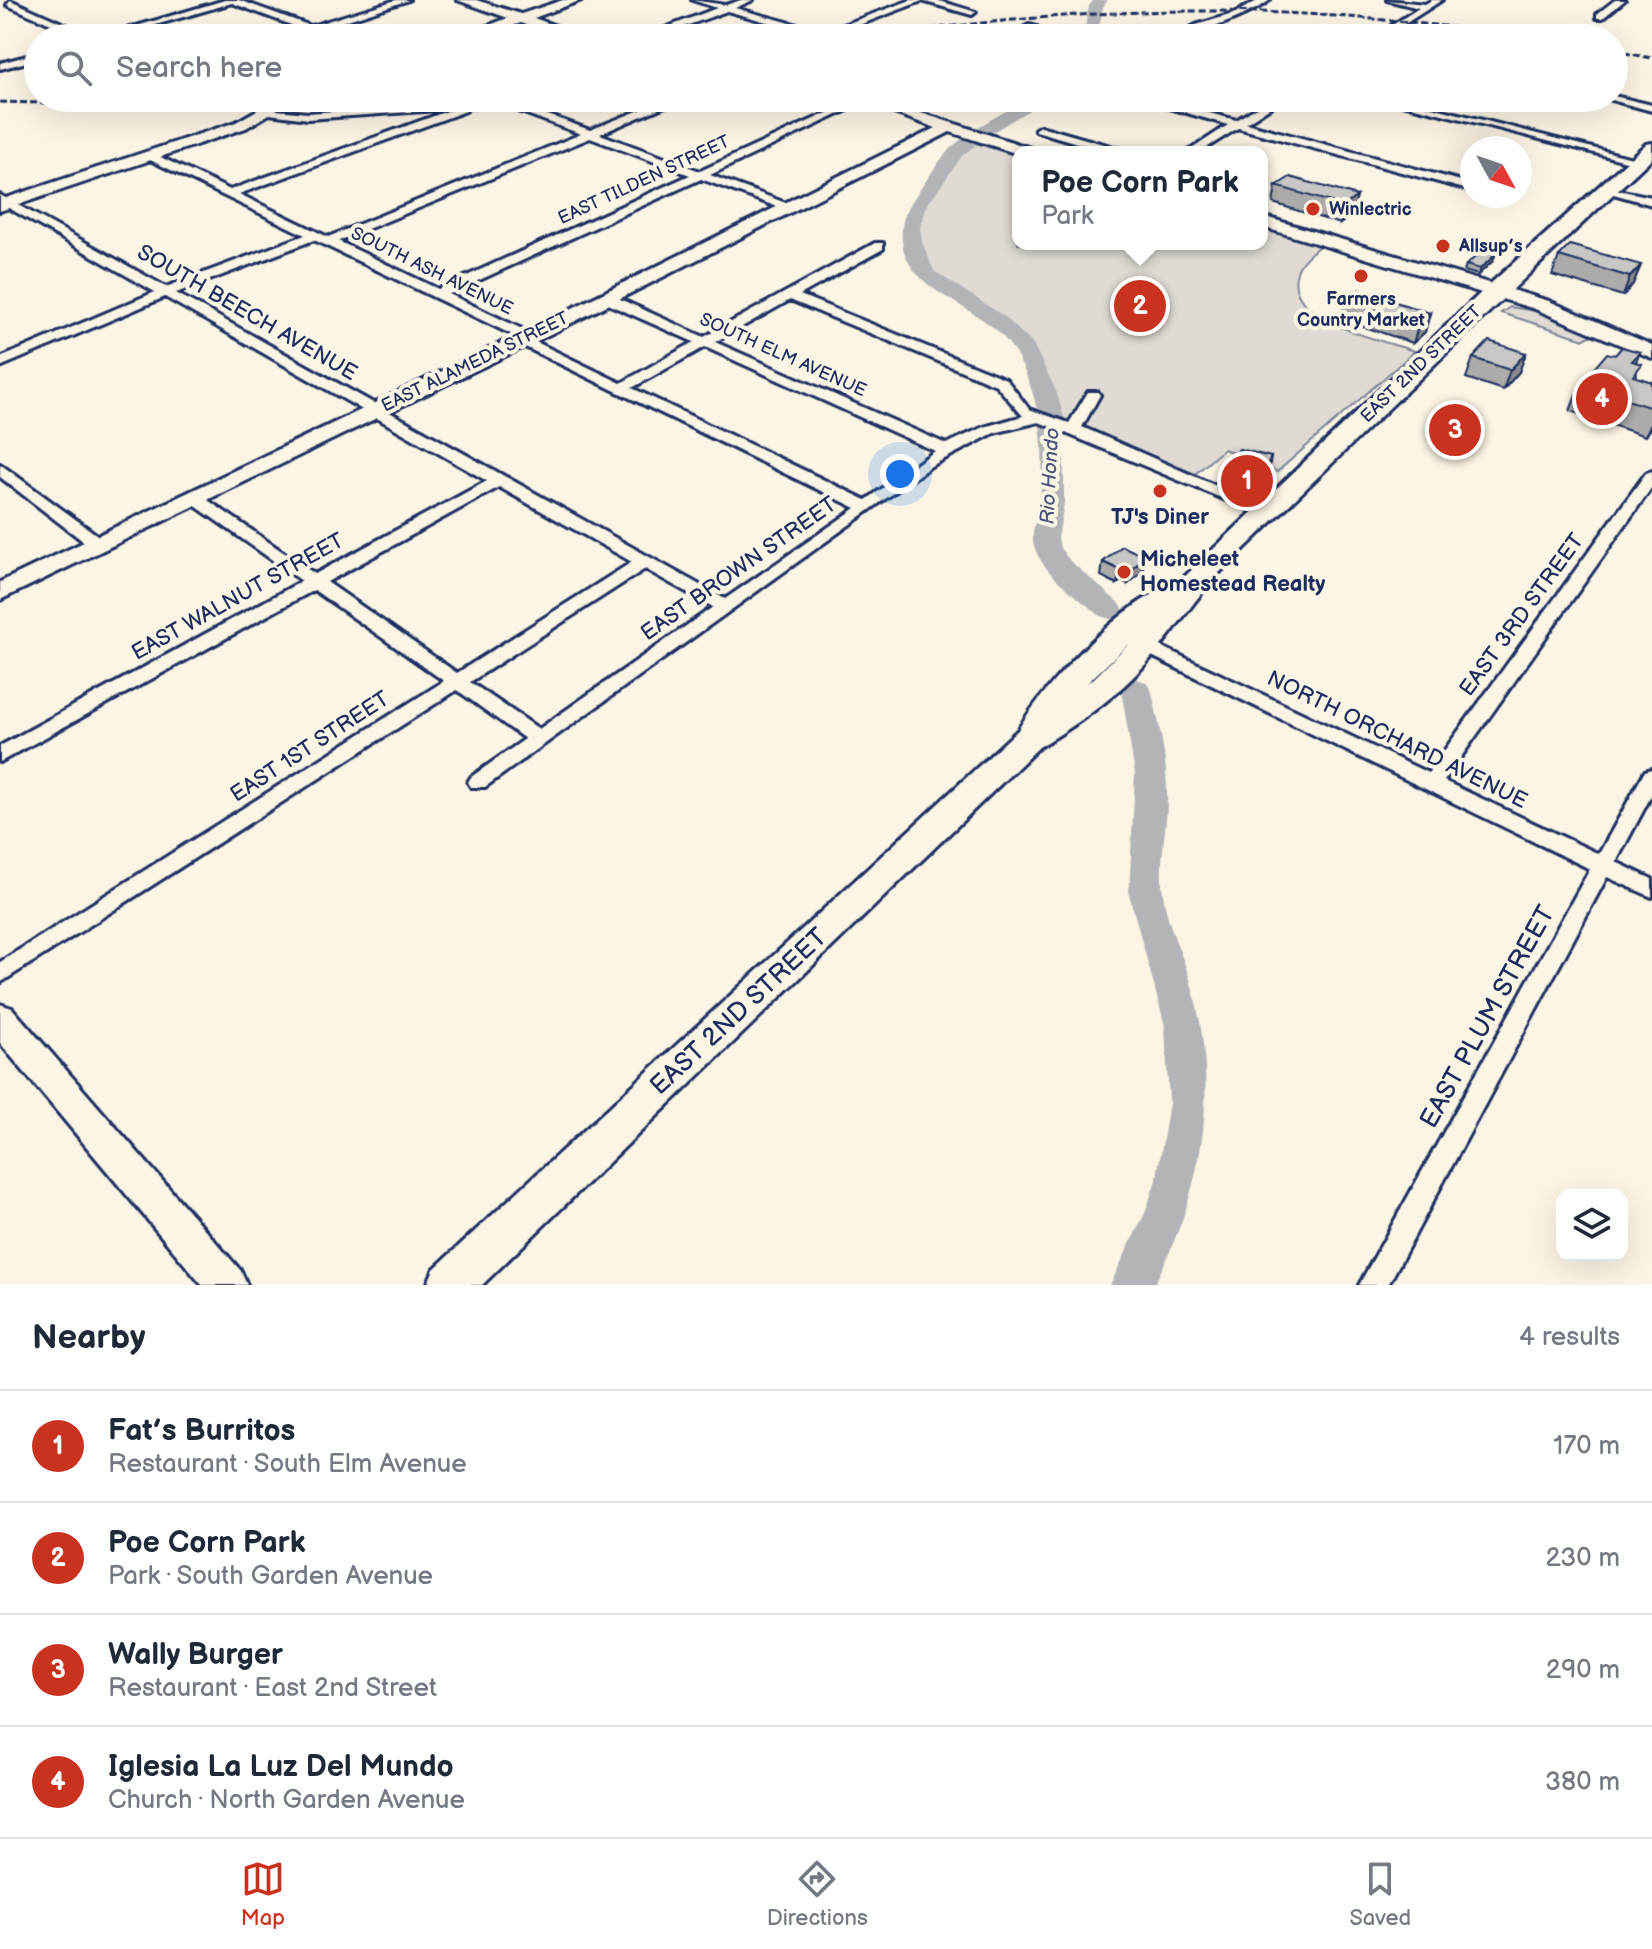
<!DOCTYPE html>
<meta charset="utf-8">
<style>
body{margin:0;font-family:"Balsamiq Sans",sans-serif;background:#f2f2f3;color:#1f2937}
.controls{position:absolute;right:24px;bottom:24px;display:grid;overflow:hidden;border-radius:16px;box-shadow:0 8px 32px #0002}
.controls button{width:72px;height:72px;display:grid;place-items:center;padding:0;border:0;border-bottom:2px solid #e0e1e3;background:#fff;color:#1f2937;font:40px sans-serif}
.compass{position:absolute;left:1460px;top:136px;width:72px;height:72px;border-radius:50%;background:#fff;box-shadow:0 8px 32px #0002;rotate:130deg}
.you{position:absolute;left:900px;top:474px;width:28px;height:28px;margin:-20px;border:6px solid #fff;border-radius:50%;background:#1a73e8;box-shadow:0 0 0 12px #1a73e833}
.badge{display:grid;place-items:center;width:52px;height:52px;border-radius:50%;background:#c8321e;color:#fff;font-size:26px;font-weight:700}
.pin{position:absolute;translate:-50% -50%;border:4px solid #fff;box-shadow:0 2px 8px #0006}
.popup{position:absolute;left:1012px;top:146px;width:256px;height:104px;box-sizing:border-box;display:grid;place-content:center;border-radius:16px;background:#fff;filter:drop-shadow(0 2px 6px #0005);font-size:26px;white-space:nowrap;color:#747a83}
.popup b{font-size:30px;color:#1f2937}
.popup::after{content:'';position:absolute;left:50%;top:100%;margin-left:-16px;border:16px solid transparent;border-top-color:#fff}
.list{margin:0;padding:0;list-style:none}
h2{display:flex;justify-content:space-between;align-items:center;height:104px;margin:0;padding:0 32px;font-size:34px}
h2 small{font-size:26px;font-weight:400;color:#747a83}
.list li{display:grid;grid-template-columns:52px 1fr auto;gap:24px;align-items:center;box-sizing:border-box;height:112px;padding:0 32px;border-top:2px solid #e0e1e3}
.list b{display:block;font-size:30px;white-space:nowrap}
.list p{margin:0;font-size:26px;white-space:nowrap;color:#747a83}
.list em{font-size:26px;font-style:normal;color:#747a83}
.icon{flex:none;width:44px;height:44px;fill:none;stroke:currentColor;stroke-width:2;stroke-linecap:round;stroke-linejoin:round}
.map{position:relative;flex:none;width:1652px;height:1285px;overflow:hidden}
.search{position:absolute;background:#fff;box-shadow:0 8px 32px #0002;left:24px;right:24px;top:24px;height:88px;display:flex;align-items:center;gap:20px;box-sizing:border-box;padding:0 28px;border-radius:44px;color:#747a83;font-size:30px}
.sheet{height:552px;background:#fff}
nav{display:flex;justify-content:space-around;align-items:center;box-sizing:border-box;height:112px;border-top:2px solid #e0e1e3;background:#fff;font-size:22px;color:#747a83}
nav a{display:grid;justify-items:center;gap:4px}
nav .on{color:#c8321e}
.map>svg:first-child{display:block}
.green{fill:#dfdbd4;stroke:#7d8599;stroke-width:2}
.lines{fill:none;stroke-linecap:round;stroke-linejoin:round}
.river{fill:#b2b4b8;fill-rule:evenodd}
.street-casing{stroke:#1b2f5e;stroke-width:6}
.secondary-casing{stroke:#1b2f5e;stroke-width:6}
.primary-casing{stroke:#1b2f5e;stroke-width:6}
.street{fill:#fcf5e5;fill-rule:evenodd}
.secondary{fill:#fcf5e5;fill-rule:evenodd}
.primary{fill:#fcf5e5;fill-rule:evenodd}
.rail{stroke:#1b2f5e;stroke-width:3;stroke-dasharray:7 3;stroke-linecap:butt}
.wall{fill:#acabaa;stroke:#1b2f5e;stroke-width:2}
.shaded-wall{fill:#8c8b8b;stroke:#1b2f5e;stroke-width:2}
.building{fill:#c8c7c6;stroke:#1b2f5e;stroke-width:2}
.poi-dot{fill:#c8321e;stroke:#fcf5e5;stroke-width:3}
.labels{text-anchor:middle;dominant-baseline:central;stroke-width:8;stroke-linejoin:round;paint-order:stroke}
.far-street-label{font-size:18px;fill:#1b2f5e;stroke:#fcf5e5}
.far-poi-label{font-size:18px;font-weight:bold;fill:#1b2f5e;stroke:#fcf5e5;text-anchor:start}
.far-water-label{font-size:20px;font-style:italic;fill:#485779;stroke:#fcf5e5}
.street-label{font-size:22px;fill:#1b2f5e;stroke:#fcf5e5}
.poi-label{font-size:22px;font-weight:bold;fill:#1b2f5e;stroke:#fcf5e5}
.near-street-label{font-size:26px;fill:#1b2f5e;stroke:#fcf5e5}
</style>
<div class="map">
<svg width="1652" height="1285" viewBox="0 0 1652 1285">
<rect width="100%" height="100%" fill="#fcf5e5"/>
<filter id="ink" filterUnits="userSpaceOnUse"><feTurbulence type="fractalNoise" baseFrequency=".0125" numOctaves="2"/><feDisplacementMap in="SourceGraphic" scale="16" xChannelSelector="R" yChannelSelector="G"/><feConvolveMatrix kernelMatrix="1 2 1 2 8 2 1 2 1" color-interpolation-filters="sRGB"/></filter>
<g filter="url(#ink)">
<g class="green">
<path d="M969,141L1018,156V244H1262V228L1321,244C1313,252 1300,260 1297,272C1281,321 1384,341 1415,351L1277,472L1224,449L1195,474L1053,415L1045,391L1022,344L998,321L926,275L915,255L911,227L918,205L956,152Z"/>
<path d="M1510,307L1542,312L1595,334L1584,339L1501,313Z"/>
</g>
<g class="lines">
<g class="river">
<path d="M1094,0H1108L1103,7L1097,38H1083L1089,6Z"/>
<path d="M1029,98H1049L988,135L962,156L927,205L920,227L922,242L934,271L1005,317L1033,344L1056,391L1064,418V503L1058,538L1060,548L1070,561L1120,604L1124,610L1120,616L1110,619L1100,616C1080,598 1042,574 1034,546C1030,533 1037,518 1039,505C1046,458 1043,411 1023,368C1015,351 1006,337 990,325C956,298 897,283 902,228C903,212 914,198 923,185C932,173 941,157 952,147C975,126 1003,113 1029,98Z"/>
<path d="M1136,679L1146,682L1151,689C1160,726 1168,764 1167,803C1166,833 1159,863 1163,894C1167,926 1183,955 1192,986C1220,1091 1203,1190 1154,1285H1110L1145,1213L1157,1177L1169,1103L1165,1026L1129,894L1135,774L1121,689L1126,682Z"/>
</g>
<defs>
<g id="street">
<path d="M10,0L96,38L225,0H239L311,26L396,0H409L320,29L341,38C330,38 318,32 309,32C298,33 288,38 276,38L302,29L232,3L110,38H83L7,5Z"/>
<path d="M692,0L726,5L741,0H753L735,8L824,32L911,0H936L976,12L972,15L922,1L825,38L727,11L653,38H639L717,8Z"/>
<path d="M1259,0H1270C1252,14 1193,38 1170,38L1196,25L1233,14Z"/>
<path d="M1387,0L1425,4L1432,0H1442L1383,38H1372L1419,8Z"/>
<path d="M1615,0H1625L1603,18H1597V14Z"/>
<path d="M1029,25L1037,27L1016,38H1003Z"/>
<path d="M38,53V59L0,69V63Z"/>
<path d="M1614,96L1652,105V111L1604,98Z"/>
<path d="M88,98L79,102L74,99L75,98Z"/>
<path d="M228,98H285L290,101L285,104H245Z"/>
<path d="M670,98H684L600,134L700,171L860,98L869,100L710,175L794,206V210H786L701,179L449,294L528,332L532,340L621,383L694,342L601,301V295H611L704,337L875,243H883V249L800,295L1006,379L1029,409L1069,423L1088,392H1098L1100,395L1082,427L1276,512L1274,515H1262L1039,422L994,433L931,466L485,787H471L468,782L471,777L525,739L457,690L0,983V962L444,681L314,590L0,762V746L302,581L187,500L185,497L187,494H199L315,574L487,481L165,297L0,367V358L155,292L0,203V195L166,287L305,235L146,158V154H154L230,190L453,109L308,119L269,114L264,111L265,109L308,113L503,99L590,130ZM502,105L581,134L328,237L239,194L466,111V108ZM590,138L690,175L438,289L338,241ZM314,240L517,337L521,345L856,508L725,599L176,293ZM790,300L996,385L1023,416L984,427L946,444L715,342ZM705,347L935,451L866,500L632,388ZM499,487L632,562L457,673L327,582ZM645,569L713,607L539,729L470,682Z"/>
<path d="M1136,98H1153L1236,120L1272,98H1284L1246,123L1472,184V191L1238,128L1200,152H1187L1228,125Z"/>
<path d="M1379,98H1396L1644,161L1638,164Z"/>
<path d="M1040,126L1124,150L1125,152H1108L1036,131L1035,129Z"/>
<path d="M1603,187L1652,197V205L1603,191Z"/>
<path d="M0,464L104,540L106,544L104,548H92L0,477Z"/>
<path d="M1652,471V487L1444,781L1599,854L1645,771L1652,769V794L1616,862L1652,879V897L1607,877L1388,1285H1359L1590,869L1129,645L1126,641L1129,637H1141L1428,773L1646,473Z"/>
</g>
<g id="secondary">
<path d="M457,0H476L521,14L563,0H582L534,18L589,38H568L521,23L475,38H455L508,18Z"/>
<path d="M278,98H296L246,128L0,211V200L236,122Z"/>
<path d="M852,98H874L1034,149L1036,152L1018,154L950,132L532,343L0,600V582L518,335L936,128Z"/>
<path d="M1262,216L1549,301L1652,345V358L1535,309L1262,227Z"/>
<path d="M0,1004L12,1008L241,1271L247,1285H202L0,1043Z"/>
</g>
<path id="primary" d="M1652,143V158C1506,294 1363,433 1220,572C1196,597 1178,626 1156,652C1124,691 1082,722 1039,747L482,1285H427L434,1269L1018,730C1044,685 1126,597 1177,584L1489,285L1646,144ZM1136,637L1093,679L1087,683Z"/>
</defs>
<use href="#street" class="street-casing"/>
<use href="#secondary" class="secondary-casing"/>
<use href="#primary" class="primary-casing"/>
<use href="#street" class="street"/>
<use href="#secondary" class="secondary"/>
<use href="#primary" class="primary"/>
<g class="rail">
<path d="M861,38C974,22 1087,11 1201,11C1315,11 1428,23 1541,38"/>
<path d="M1614,51L1652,58"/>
<path d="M0,102L212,107L423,98"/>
</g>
</g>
<g class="wall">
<path d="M1276,186L1357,196L1353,214L1340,224L1273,203Z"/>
<path d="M1495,255L1493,261L1478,275L1464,271L1466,265Z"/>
<path d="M1559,256L1641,265L1633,284L1623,296L1552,275Z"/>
<path d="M1346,300L1430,313L1425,332L1413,343L1341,319Z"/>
<path d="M1640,352L1636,362L1637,378L1652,382V427L1645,436L1570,411L1580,385Z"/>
<path d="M1526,353L1519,372L1503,390L1466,378L1473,358Z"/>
<path d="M1271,457L1267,477L1259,493L1226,484L1231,464Z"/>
<path d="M1146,557L1143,571L1128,584L1121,581L1117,584L1101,576L1103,562Z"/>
</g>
<g class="shaded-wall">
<path d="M1357,196L1353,214L1340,224L1344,206Z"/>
<path d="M1495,255L1493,261L1478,275L1480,269Z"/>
<path d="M1641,265L1633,284L1623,296L1630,277Z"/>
<path d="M1430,313L1425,332L1413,343L1419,324Z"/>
<path d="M1526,353L1519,372L1503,390L1510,370Z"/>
<path d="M1652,421V427L1645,436Z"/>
<path d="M1271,457L1267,477L1259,493L1264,472Z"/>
<path d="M1146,557L1143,571L1128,584L1130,570Z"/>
<path d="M1123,567L1121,581L1117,584L1120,570Z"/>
</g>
<g class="building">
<path d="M1290,177L1357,196L1344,206L1276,186Z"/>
<path d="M1570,245L1641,265L1630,277L1559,256Z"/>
<path d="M1482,251L1495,255L1480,269L1466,265Z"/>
<path d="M1358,290L1430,313L1419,324L1346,300Z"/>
<path d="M1489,341L1526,353L1510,370L1473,358Z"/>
<path d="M1622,347L1640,352L1632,361L1642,364L1633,376L1652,382V408L1580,385L1607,353L1615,355Z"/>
<path d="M1239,449L1271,457L1264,472L1231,464Z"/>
<path d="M1122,546L1146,557L1130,570L1123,567L1120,570L1103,562Z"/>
</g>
</g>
<g class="poi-dot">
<circle cx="1313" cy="209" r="8"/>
<circle cx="1443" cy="246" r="8"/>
<circle cx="1361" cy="276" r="8"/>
<circle cx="1160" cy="491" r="8"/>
<circle cx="1124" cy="572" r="8"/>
</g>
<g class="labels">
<g class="far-street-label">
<text transform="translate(644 180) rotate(-25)">EAST TILDEN STREET</text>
<text transform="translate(432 271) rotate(26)">SOUTH ASH AVENUE</text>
<text transform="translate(783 355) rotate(24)">SOUTH ELM AVENUE</text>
<text transform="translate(475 362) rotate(-26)">EAST ALAMEDA STREET</text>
<text transform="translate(1421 364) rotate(-44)">EAST 2ND STREET</text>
</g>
<g class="far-poi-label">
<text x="1329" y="209">Winlectric</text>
<text x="1459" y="246">Allsup’s</text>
<text x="1361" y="299" text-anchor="middle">Farmers<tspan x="1361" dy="21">Country Market</tspan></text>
</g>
<g class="far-water-label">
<text transform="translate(1050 476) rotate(-87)">Rio Hondo</text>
</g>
<g class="street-label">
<text transform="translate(247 313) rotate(30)">SOUTH BEECH AVENUE</text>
<text transform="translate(739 569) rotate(-35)">EAST BROWN STREET</text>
<text transform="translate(238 597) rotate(-29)">EAST WALNUT STREET</text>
<text transform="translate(1522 615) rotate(-54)">EAST 3RD STREET</text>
<text transform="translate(1397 740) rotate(26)">NORTH ORCHARD AVENUE</text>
<text transform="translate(310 747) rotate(-33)">EAST 1ST STREET</text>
</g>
<g class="poi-label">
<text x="1160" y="517">TJ's Diner</text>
<text x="1140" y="559" text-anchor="start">Micheleet<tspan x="1140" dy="25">Homestead Realty</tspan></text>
</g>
<g class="near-street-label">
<text transform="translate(739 1012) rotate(-43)">EAST 2ND STREET</text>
<text transform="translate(1488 1017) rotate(-61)">EAST PLUM STREET</text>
</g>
</g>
</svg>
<div class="controls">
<button><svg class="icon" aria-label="layers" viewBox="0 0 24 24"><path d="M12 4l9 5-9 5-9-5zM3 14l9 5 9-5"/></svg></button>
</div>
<svg class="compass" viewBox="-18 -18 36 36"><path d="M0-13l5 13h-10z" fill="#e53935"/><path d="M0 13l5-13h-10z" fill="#747a83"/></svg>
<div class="you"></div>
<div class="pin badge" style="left:1247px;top:481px">1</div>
<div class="pin badge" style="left:1140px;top:306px">2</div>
<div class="popup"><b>Poe Corn Park</b>Park</div>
<div class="pin badge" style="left:1455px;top:430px">3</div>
<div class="pin badge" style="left:1602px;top:399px">4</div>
<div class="search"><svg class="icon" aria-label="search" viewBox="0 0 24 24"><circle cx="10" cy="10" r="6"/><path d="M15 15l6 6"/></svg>Search here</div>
</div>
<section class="sheet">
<h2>Nearby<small>4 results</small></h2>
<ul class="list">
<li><span class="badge">1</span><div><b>Fat’s Burritos</b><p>Restaurant · South Elm Avenue</p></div><em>170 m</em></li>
<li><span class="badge">2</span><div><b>Poe Corn Park</b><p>Park · South Garden Avenue</p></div><em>230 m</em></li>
<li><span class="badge">3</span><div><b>Wally Burger</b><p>Restaurant · East 2nd Street</p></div><em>290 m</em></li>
<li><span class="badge">4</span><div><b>Iglesia La Luz Del Mundo</b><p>Church · North Garden Avenue</p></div><em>380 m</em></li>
</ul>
</section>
<nav>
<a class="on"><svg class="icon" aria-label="map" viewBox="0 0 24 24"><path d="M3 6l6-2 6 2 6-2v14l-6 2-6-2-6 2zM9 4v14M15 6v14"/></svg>Map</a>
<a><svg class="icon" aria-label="directions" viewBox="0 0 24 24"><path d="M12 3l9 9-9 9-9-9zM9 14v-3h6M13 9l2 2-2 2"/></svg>Directions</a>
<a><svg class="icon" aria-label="saved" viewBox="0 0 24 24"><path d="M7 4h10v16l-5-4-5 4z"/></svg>Saved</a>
</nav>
